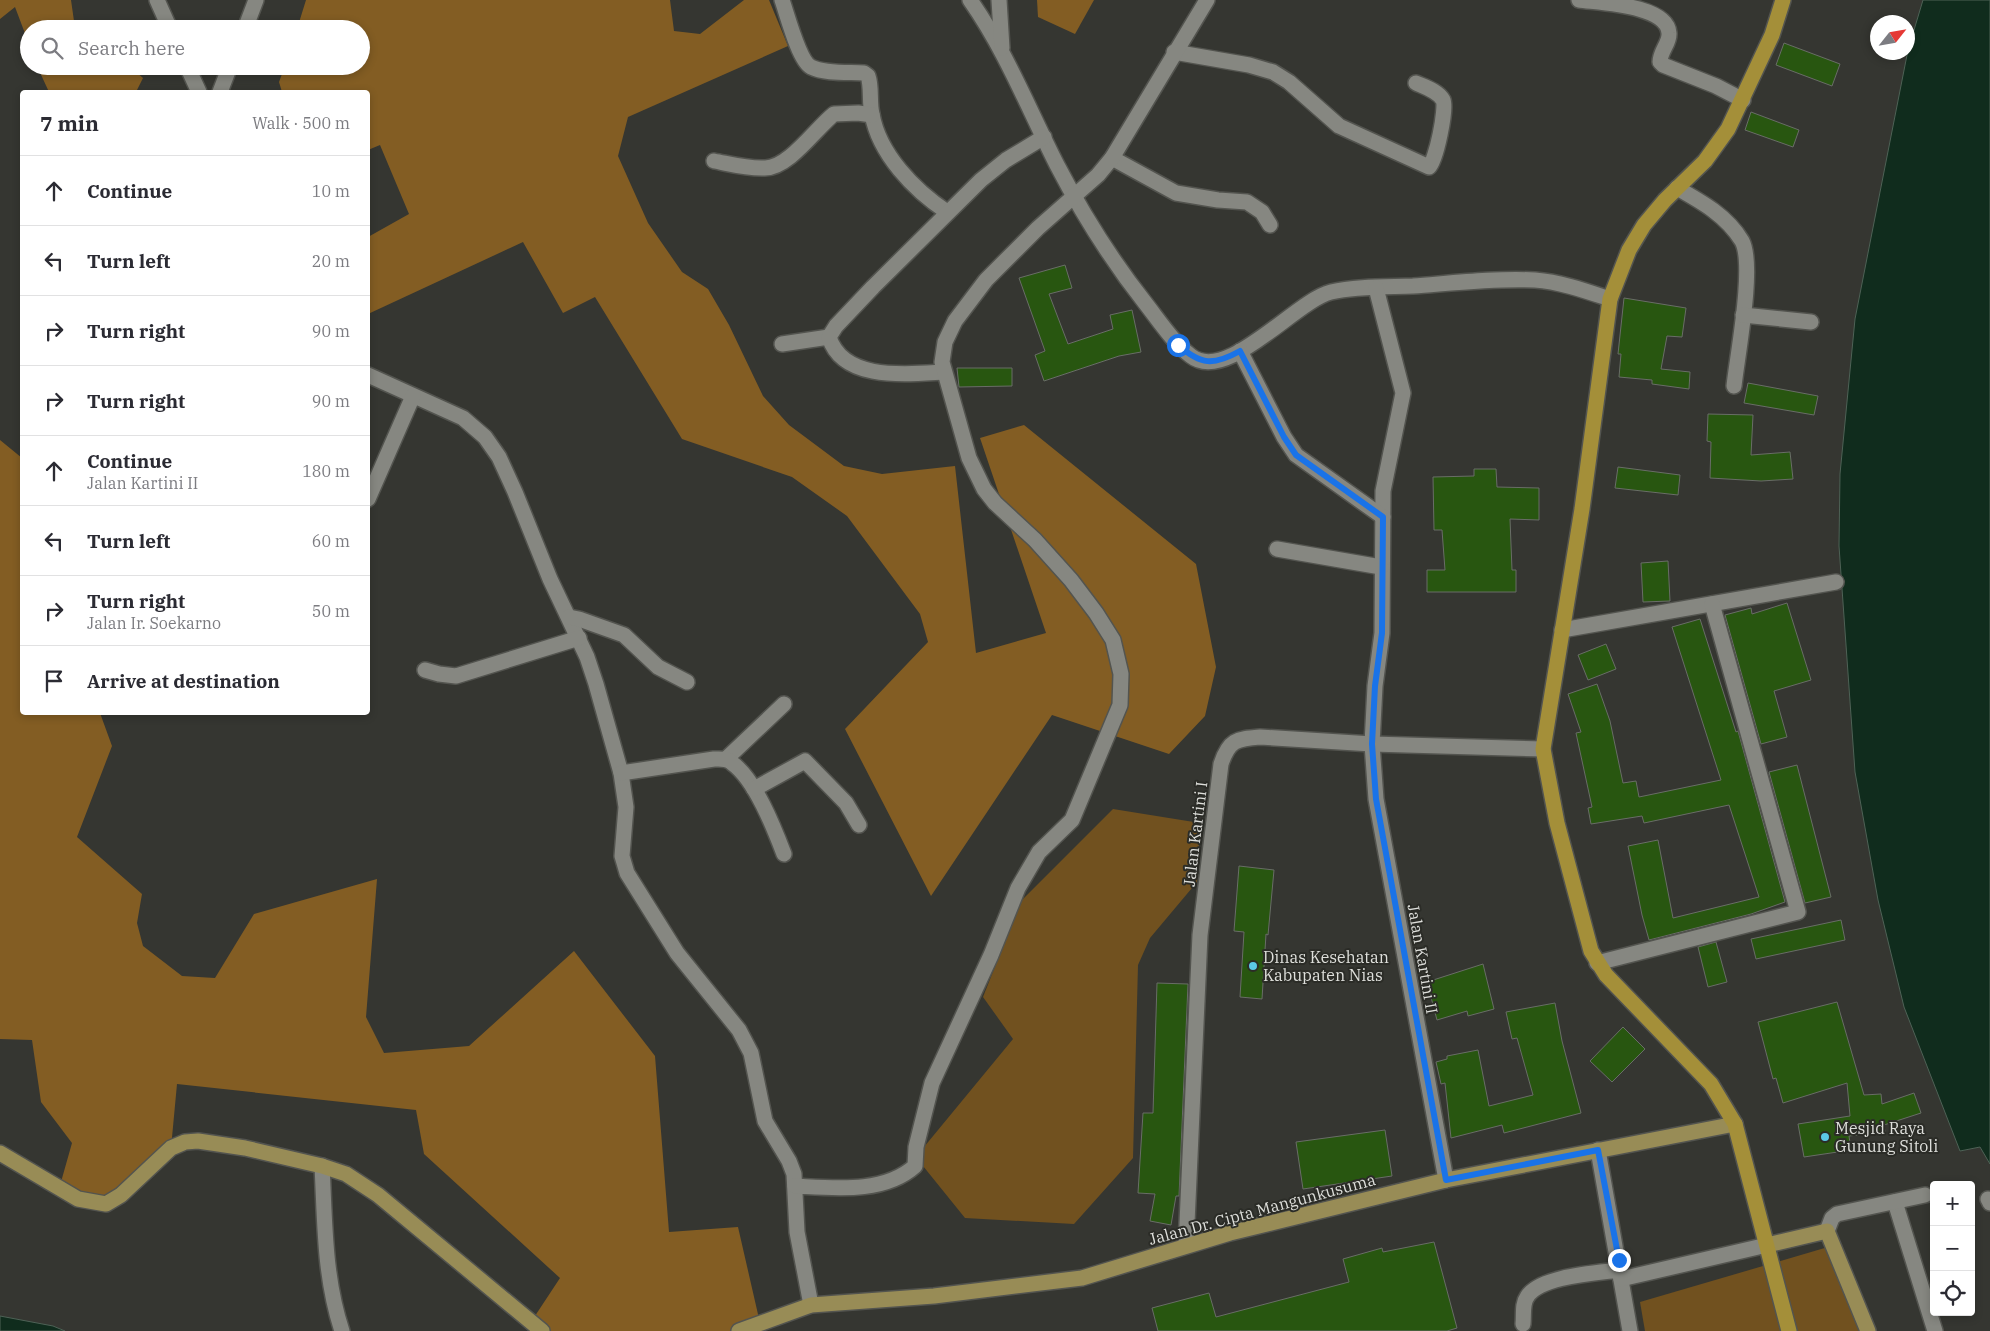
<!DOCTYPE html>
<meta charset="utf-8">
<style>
body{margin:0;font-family:"IBM Plex Serif",serif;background:#f2f2f3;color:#2b2b33}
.controls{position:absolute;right:15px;bottom:15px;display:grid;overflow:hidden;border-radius:5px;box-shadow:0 2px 8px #0003}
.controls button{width:45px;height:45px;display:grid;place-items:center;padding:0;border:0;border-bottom:1px solid #e1e1e2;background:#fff;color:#2b2b33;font:25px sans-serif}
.compass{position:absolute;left:1870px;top:15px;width:45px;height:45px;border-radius:50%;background:#fff;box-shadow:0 2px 8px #0003;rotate:59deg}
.stop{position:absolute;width:15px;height:15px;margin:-11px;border:4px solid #1a73e8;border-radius:50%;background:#fff}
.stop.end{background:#1a73e8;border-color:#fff;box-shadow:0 1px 5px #0008}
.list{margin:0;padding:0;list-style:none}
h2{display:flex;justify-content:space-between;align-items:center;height:65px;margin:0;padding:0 20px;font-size:21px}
h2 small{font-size:16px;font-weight:400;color:#7c7c81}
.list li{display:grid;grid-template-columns:32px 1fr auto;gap:15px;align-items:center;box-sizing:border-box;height:70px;padding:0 20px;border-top:1px solid #e1e1e2}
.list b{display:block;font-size:19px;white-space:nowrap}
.list p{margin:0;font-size:16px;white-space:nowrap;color:#7c7c81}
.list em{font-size:16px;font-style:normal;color:#7c7c81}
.icon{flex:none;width:28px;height:28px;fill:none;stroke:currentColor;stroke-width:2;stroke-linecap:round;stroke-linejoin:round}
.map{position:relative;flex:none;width:1990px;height:1331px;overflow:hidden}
.search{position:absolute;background:#fff;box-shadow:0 2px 8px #0003;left:20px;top:20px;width:350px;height:55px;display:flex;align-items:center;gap:12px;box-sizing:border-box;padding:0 18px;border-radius:28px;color:#7c7c81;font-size:19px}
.panel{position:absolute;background:#fff;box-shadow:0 2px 8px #0003;left:20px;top:90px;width:350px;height:625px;border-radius:5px}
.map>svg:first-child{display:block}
.green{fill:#71511f}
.forest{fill:#835d23}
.water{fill:#102c1d;stroke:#4e6256}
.building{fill:#285610;stroke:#696d67}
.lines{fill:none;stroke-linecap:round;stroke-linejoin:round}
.minor-casing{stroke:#53544f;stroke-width:18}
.major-casing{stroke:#53544f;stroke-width:18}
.highway-casing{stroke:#53544f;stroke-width:18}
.minor{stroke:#868781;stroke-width:15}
.major{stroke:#988c56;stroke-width:15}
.highway{stroke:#a48f39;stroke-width:15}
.route{stroke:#1a73e8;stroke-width:6}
.poi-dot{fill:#5bc8e7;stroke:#2b2c27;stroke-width:2}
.labels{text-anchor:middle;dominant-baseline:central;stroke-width:4;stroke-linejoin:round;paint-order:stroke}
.street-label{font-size:16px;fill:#dedfdb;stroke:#2b2c27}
.poi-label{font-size:16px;fill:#dedfdb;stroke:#2b2c27;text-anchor:start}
</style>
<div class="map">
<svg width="1990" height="1331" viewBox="0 0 1990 1331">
<rect width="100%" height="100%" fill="#353631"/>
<g class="green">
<path d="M1113,809L1200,823L1197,882L1150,938L1138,965L1133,1158L1074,1224L965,1218L923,1166L924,1147L1013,1039L983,997L1021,901Z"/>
<path d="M1828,1247L1861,1331H1645L1640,1302Z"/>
</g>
<g class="forest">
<path d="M0,0H71L74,21L84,29H29V44L15,7L0,19Z"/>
<path d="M306,0H670L674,31L700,34L744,0H769L788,46L628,117L618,156L648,223L682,272L708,289L729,325L763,396L789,425L844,466L882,474L955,466L976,653L1046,633L980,438L1024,425L1196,564L1216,667L1205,716L1169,754L1052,715L931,896L845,729L928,642L920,614L847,516L792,477L682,439L595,297L563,313L523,242L368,314V237L409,214L380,145L368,150V92H282L279,82L285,66H361V29H297Z"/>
<path d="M1037,0H1094L1075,34L1038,17Z"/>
<path d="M37,66H129L143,78L136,92H49Z"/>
<path d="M0,440L22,458V712L100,713L112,746L77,837L142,894L137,923L143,946L182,976L215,978L254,914L377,879L366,1017L384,1053L469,1046L574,951L655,1056L669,1232L738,1227L760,1323L739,1331H542L531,1322L560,1278L424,1154L416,1110L177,1084L171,1148L106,1204L59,1189L72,1143L41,1102L32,1040L0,1039Z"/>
</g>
<g class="water">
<path d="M1923,0H1990V1164L1980,1147L1960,1151L1904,1007L1878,900L1855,772L1839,546L1840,474L1855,319L1908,50Z"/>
<path d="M0,1316L53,1326L65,1331H0Z"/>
</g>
<g class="building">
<path d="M1784,43L1840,64L1832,86L1776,65Z"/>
<path d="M1751,112L1799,130L1793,147L1745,130Z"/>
<path d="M1065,265L1072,288L1049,294L1068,344L1113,329L1110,315L1132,310L1141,352L1119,356L1044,381L1035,355L1045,351L1019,278Z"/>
<path d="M1624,298L1686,308L1682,337L1667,336L1661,369L1690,372L1689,389L1652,384V380L1619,377L1621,354H1618Z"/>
<path d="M957,368H1012V386L959,387Z"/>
<path d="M1748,383L1818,396L1814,415L1744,403Z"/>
<path d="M1708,414L1753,415L1751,455L1790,452L1793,479L1761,481L1710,478L1711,442L1707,441Z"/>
<path d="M1618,467L1680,475L1678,495L1615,488Z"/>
<path d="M1474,469H1496L1497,487L1539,488V520L1510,519L1512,570H1516V592H1427V570H1445L1442,530H1434L1433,477L1474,476Z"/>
<path d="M1668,561L1670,601L1643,602L1641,563Z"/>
<path d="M1787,603L1811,680L1774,691L1787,737L1761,744L1725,615L1751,608L1752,614Z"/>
<path d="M1700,619L1736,732L1738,731L1785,902L1751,914L1649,940L1642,915L1628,846L1658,840L1673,918L1759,897L1729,805L1644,823L1642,816L1591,824L1588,808L1592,807L1576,733L1581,732L1568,694L1597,684L1610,721L1623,783L1636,781L1639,797L1721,780L1672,627Z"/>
<path d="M1606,644L1616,669L1588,680L1578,655Z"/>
<path d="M1797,765L1831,897L1805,903L1769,772Z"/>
<path d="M1239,866L1274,870L1268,935L1266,934L1262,999L1240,997L1244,932L1234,931Z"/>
<path d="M1841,920L1845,940L1756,959L1751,939Z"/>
<path d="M1716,942L1727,982L1708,987L1698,947Z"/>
<path d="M1483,964L1494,1009L1468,1016L1467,1011L1437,1020L1427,982Z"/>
<path d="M1157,983L1188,984L1179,1196H1176L1171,1225L1150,1221L1155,1194L1138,1193L1143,1113H1153Z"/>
<path d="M1837,1002L1864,1095L1881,1094L1882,1104L1914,1093L1921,1113L1884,1125L1885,1132L1849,1136L1851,1150L1804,1157L1798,1124L1850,1116L1847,1083L1783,1103L1776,1078L1773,1079L1758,1022Z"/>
<path d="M1555,1003L1562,1041L1581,1113L1504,1133L1502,1125L1451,1138L1445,1083L1441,1084L1436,1062L1447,1059V1056L1478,1050L1489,1106L1533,1095L1517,1038L1512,1039L1506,1012Z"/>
<path d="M1623,1027L1645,1049L1612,1082L1590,1061Z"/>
<path d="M1385,1130L1392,1176L1303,1189L1296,1142Z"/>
<path d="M1434,1242L1457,1328L1447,1331H1158L1152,1308L1209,1293L1216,1317L1349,1282L1343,1259L1382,1248L1383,1252Z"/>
</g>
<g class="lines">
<defs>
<g id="minor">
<path d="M157,0L170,29"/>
<path d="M782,0C787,14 799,61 811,67C825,74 849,72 864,73L868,76C872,87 869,102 872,114C879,154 914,190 947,212"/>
<path d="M970,0C1006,51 1029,110 1057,165C1082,213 1112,261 1146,304C1160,322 1173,342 1191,356C1227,384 1295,301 1331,292C1357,286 1386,287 1413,286C1453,283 1495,278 1535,280C1561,282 1586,291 1610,299"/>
<path d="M999,0L1002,48"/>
<path d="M1579,0C1600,3 1667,5 1669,33C1670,43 1660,51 1660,62L1663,65L1716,86L1743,100"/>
<path d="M245,29L256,0"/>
<path d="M1174,52L1249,65L1273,72L1289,82L1339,126L1429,167C1436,161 1447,108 1443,100C1438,91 1425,87 1416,83"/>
<path d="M187,66L199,92"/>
<path d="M220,92L230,66"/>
<path d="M1112,158L1176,193L1218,200L1247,202L1262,212L1270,225"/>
<path d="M714,161C730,164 748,169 765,168C789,168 816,128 834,114L858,113L872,115"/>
<path d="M1677,188C1702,202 1727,216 1742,241C1755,265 1737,357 1734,386"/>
<path d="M1376,288L1403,393L1383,491L1382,633L1375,686L1372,744L1376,799L1446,1180"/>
<path d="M1743,315L1811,322"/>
<path d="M782,344L829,337"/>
<path d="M1240,351L1284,437L1296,455L1383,517"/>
<path d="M944,372C908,374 843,382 829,337L836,326L873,287L981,180L1006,160L1044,137"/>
<path d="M368,375L463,418L485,437L499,457L515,492L550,579L587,657L596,684L621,773L626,807L622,856L627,873L677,953L739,1030L751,1053L765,1121L789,1161L794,1174L797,1232L811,1305"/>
<path d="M368,499L413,396"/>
<path d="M1277,549L1381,567"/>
<path d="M569,617L579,619L624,635L658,667L687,682"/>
<path d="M1562,630L1836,582"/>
<path d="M425,670L439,674L456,676L579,638"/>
<path d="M726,759L784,704"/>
<path d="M621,773L714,759C721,759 727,758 732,763C755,779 774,828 784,854"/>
<path d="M754,789L805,761L846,803L859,825"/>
<path d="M1597,963L1798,912L1712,604"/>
<path d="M1598,1150L1630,1331"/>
<path d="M322,1166C325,1222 324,1277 342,1331"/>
<path d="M795,1186C834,1188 884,1194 915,1166L916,1147L932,1083L991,955L1018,888L1039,852L1072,820L1120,705L1121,674L1113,640L1096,613L1071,580L1035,540L995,503L984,489L969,458L942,362L945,342L955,321L986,280L1038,228L1098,175L1112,158L1207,0"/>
<path d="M1988,1199L1990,1203"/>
<path d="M1895,1202L1935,1331"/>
<path d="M1827,1231L1832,1218L1837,1214L1925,1195"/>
<path d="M1186,1245L1200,935L1221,764C1229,740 1236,739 1260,737L1372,744L1543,749"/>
<path d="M1621,1279L1767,1245"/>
<path d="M1523,1324C1524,1315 1522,1304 1527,1297C1539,1276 1597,1273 1620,1270"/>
</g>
<g id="major">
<path d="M0,1153L78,1199L106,1204L121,1195L171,1148L185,1142L198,1141L245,1148L322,1166L346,1174L378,1195L542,1331"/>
<path d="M1767,1245L1827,1231L1868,1331"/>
<path d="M739,1331L811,1305L934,1296L1082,1278L1230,1233L1446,1180L1735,1124"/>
</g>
<path id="highway" d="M1783,0L1772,35L1728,129L1705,161L1665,200L1644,225L1629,250L1610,299L1582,509L1543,749L1557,823L1591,951L1606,975L1711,1084L1735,1124L1789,1331"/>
</defs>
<use href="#minor" class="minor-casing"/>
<use href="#major" class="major-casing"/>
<use href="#highway" class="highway-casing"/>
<use href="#minor" class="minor"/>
<use href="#major" class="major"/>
<use href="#highway" class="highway"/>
</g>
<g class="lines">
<path class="route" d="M1178,345C1201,365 1213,366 1240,351L1284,437L1296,455L1383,517L1382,633L1375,686L1372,744L1376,799L1446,1180L1598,1150L1619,1260"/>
</g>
<g class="poi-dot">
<circle cx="1253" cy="966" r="5"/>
<circle cx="1825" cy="1137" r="5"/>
</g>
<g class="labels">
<g class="street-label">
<text transform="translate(1195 834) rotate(-83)">Jalan Kartini I</text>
<text transform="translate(1423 959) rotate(80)">Jalan Kartini II</text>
<text transform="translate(1262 1209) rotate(-15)">Jalan Dr. Cipta Mangunkusuma</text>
</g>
<g class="poi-label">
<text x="1263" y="957">Dinas Kesehatan<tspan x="1263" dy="18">Kabupaten Nias</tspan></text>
<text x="1835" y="1128">Mesjid Raya<tspan x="1835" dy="18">Gunung Sitoli</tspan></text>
</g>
</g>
</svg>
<div class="controls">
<button>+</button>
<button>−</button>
<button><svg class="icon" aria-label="locate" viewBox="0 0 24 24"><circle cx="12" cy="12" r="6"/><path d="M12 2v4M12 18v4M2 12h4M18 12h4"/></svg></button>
</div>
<svg class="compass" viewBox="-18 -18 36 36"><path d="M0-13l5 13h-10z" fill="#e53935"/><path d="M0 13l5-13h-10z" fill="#7c7c81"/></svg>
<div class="stop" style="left:1178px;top:345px"></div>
<div class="stop end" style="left:1619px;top:1260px"></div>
<div class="search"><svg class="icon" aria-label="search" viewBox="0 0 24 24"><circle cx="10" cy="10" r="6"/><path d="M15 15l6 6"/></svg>Search here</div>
<section class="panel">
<h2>7 min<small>Walk · 500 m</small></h2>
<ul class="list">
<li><svg class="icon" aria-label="ahead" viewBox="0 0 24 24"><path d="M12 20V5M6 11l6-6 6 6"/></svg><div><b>Continue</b></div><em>10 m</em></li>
<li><svg class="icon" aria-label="left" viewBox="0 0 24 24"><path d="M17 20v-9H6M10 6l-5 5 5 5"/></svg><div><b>Turn left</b></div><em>20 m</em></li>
<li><svg class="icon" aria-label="right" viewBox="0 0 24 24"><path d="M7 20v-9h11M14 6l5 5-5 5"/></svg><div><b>Turn right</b></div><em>90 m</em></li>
<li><svg class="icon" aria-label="right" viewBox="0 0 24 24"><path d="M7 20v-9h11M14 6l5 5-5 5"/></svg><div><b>Turn right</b></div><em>90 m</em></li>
<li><svg class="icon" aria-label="ahead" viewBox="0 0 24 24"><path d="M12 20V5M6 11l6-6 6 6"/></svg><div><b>Continue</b><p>Jalan Kartini II</p></div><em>180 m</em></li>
<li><svg class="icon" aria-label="left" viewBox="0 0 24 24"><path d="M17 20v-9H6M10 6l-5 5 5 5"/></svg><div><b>Turn left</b></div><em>60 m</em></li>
<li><svg class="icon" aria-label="right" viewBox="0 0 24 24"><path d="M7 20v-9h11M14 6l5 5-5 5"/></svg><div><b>Turn right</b><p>Jalan Ir. Soekarno</p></div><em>50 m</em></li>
<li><svg class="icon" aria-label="arrive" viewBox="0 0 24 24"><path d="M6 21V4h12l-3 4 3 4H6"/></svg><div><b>Arrive at destination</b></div></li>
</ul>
</section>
</div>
